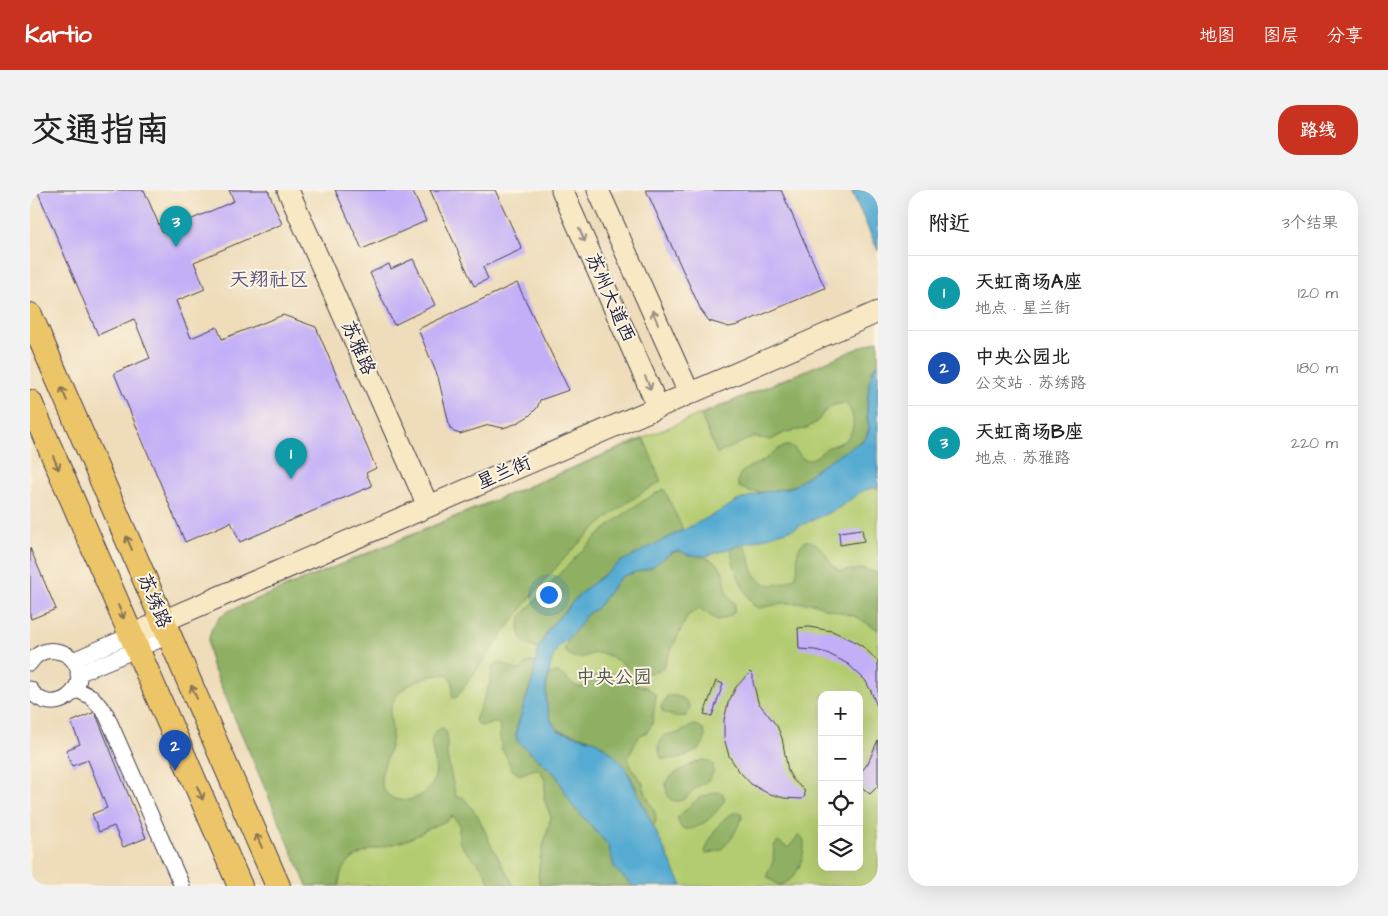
<!DOCTYPE html>
<html lang="zh">
<meta charset="utf-8">
<style>
body{margin:0;font-family:"Architects Daughter","LXGW WenKai TC",sans-serif;background:#f2f2f2;color:#222}
.controls{position:absolute;right:15px;bottom:15px;display:grid;overflow:hidden;border-radius:10px;box-shadow:0 5px 20px #0002}
.controls button{width:45px;height:45px;display:grid;place-items:center;padding:0;border:0;border-bottom:1px solid #e0e0e0;background:#fff;color:#222;font:25px sans-serif}
.you{position:absolute;left:518px;top:404px;width:18px;height:18px;margin:-12px;border:4px solid #fff;border-radius:50%;background:#1a73e8;box-shadow:0 0 0 8px #1a73e833}
.badge{display:grid;place-items:center;width:32px;height:32px;border-radius:50%;background:#c8321e;color:#fff;font-size:16px;font-weight:700}
.pin{position:absolute;translate:-50% -41px;filter:drop-shadow(0 1px 2px #0008)}
.pin::after{content:'';position:absolute;top:26px;width:18px;height:15px;background:inherit;clip-path:polygon(0 0,100% 0,50% 100%)}
.list{margin:0;padding:0;list-style:none}
h2{display:flex;justify-content:space-between;align-items:center;height:65px;margin:0;padding:0 20px;font-size:21px}
h2 small{font-size:16px;font-weight:400;color:#767676}
.list li{display:grid;grid-template-columns:32px 1fr auto;gap:15px;align-items:center;box-sizing:border-box;height:75px;padding:0 20px;border-top:1px solid #e0e0e0}
.list b{display:block;font-size:19px;white-space:nowrap}
.list p{margin:0;font-size:16px;white-space:nowrap;color:#767676}
.list em{font-size:16px;font-style:normal;color:#767676}
.icon{flex:none;width:28px;height:28px;fill:none;stroke:currentColor;stroke-width:2;stroke-linecap:round;stroke-linejoin:round}
.map{position:relative;flex:none;width:848px;height:696px;overflow:hidden;border-radius:20px}
header{display:flex;align-items:center;gap:30px;box-sizing:border-box;height:70px;padding:0 25px;background:#c8321e;color:#fff}
header strong{font-size:24px}
nav{display:flex;gap:28px;margin-inline-start:auto;font-size:18px}
.intro{display:flex;align-items:center;justify-content:space-between;box-sizing:border-box;height:120px;padding:0 30px}
h1{margin:0;font-size:35px}
.button{padding:12px 22px;border-radius:20px;background:#c8321e;color:#fff;font-size:18px;font-weight:700}
main{display:flex;gap:30px;padding:0 30px}
aside{flex:1;background:#fff;border-radius:20px;box-shadow:0 5px 20px #0002}
.map>svg:first-child{display:block}
.green{fill:#b4cc71;stroke:#6b7756;fill-rule:evenodd}
.forest{fill:#8fb063;stroke:#58694f}
.water{fill:#57abd2;stroke:#3c6686}
.building{fill:#c3aff7}
.lines{fill:none;stroke-linecap:round;stroke-linejoin:round}
.street-casing{stroke:#413e4e;stroke-width:17}
.secondary-casing{stroke:#413e4e;stroke-width:23}
.primary-casing{stroke:#413e4e;stroke-width:26}
.street{stroke:#fff;stroke-width:15}
.secondary{stroke:#f8e8c3;stroke-width:21}
.primary{stroke:#edc569;stroke-width:24}
.oneway{stroke:#988f86}
.oneway2{stroke:#887452}
.labels{text-anchor:middle;dominant-baseline:central;stroke-width:4;stroke-linejoin:round;paint-order:stroke}
.street-label{font-size:19px;fill:#22223b;stroke:#fcf5e5}
.park-label{font-size:19px;fill:#4e554b;stroke:#fcf5e5}
.neighbourhood-label{font-size:20px;fill:#5a537d;stroke:#fcf5e5}
</style>
<header>
<strong>Kartio</strong>
<nav><a>地图</a><a>图层</a><a>分享</a></nav>
</header>
<div class="intro"><h1>交通指南</h1><a class="button">路线</a></div>
<main>
<div class="map">
<svg width="848" height="696" viewBox="0 0 848 696">
<rect width="100%" height="100%" fill="#fcf5e5"/>
<filter id="ink" filterUnits="userSpaceOnUse"><feTurbulence type="fractalNoise" baseFrequency=".02" numOctaves="2"/><feDisplacementMap in="SourceGraphic" scale="10" xChannelSelector="R" yChannelSelector="G"/><feConvolveMatrix kernelMatrix="1 2 1 2 8 2 1 2 1" color-interpolation-filters="sRGB"/></filter>
<filter id="wash" filterUnits="userSpaceOnUse"><feTurbulence type="fractalNoise" baseFrequency=".0096" numOctaves="4" result="noise"/><feDisplacementMap in="SourceGraphic" scale="20" xChannelSelector="R" yChannelSelector="G"/><feGaussianBlur stdDeviation="1.12" result="paint"/><feColorMatrix in="noise" values="0 0 0 0 0 0 0 0 0 0 0 0 0 0 0 0 0 1.4 0 .05"/><feComposite in="paint" operator="in"/></filter>
<g filter="url(#wash)">
<rect width="100%" height="100%" fill="#eedcba"/>
<path class="green" d="M848,150V696H277L181,473C177,449 177,438 196,422ZM792,505H829V677H792Z"/>
<g class="forest">
<path d="M848,150V172L842,180L837,210V229L839,238L836,247C826,257 812,263 800,270C790,276 782,285 772,291C756,301 727,307 709,297C703,278 726,277 737,268C743,264 749,256 757,256C769,255 768,273 781,269C788,267 792,261 797,258C803,255 810,254 815,250C827,241 825,223 815,213L804,215L794,222L787,232L775,239L756,242L741,250L723,247L687,264L671,225Z"/>
<path d="M614,249L631,292C541,339 485,429 426,508L422,507C423,497 425,490 416,484C396,486 365,495 361,519C359,528 363,537 362,546C361,559 354,573 351,587C351,617 387,616 401,596C416,574 387,546 413,538L417,543V567L426,607H433L448,626L460,653L484,696H460C459,691 457,686 454,681C443,663 423,661 430,635L422,626C416,633 410,633 402,637C393,641 384,648 374,651C349,659 309,661 309,696H277L181,473C177,449 177,438 196,422Z"/>
<path d="M634,299L653,340C590,372 545,395 508,459L495,454C489,445 487,435 492,425C535,378 577,328 634,299Z"/>
<path d="M775,351C795,350 795,373 810,381L832,379L848,383V440L827,427L795,418L783,413H753L730,418L724,416C715,402 700,375 702,358L712,354C721,363 719,372 724,383C732,401 753,395 765,387C772,373 761,363 775,351Z"/>
<path d="M648,361L677,368L688,374L694,384L697,404L705,414L704,423L693,429L687,430L670,419L658,425L632,479C604,492 596,471 574,464C558,459 548,478 535,460L538,447L556,425L567,418L588,390L593,386L622,377L636,365Z"/>
<path d="M497,472H506L503,488L487,537L486,545L488,552L526,585L542,615L578,655L585,679L603,696H510L508,686L510,668L521,627L514,609L515,591L511,581L505,579L490,585L482,580L476,566L471,558L469,533C460,531 451,542 445,530L460,493L462,477C477,463 485,494 497,472Z"/>
<path d="M573,481H576L596,492L616,497L626,505L622,534L617,542L609,546L598,568C601,580 606,583 612,592C614,595 614,600 616,604C619,614 629,623 625,634L622,635C613,617 603,584 589,570C577,557 564,549 547,545C542,543 534,543 529,540C512,533 515,498 519,484L529,483C539,489 545,501 557,496L563,488Z"/>
<path d="M637,506C647,505 656,507 660,517L657,526L645,527L633,522L631,517Z"/>
<path d="M665,535C670,536 674,539 675,545C678,562 644,572 631,568L628,557L633,546C638,543 640,545 645,544C652,543 658,536 665,535Z"/>
<path d="M672,570L678,571L683,574C685,591 675,591 666,598C658,604 653,616 640,609C638,605 635,599 636,594C637,585 664,573 672,570Z"/>
<path d="M686,602L692,603L695,608C689,622 668,644 651,638L647,628L669,608Z"/>
<path d="M708,622L711,623L712,628L702,648L691,660L676,664L675,661C681,647 691,624 708,622Z"/>
<path d="M768,646H771L774,651C775,667 767,692 749,695L738,688L737,684L743,672L744,656L748,651L758,658Z"/>
</g>
<g class="water">
<path d="M821,0H848V61Z"/>
<path d="M848,172V298H842L832,301L807,319L763,339L676,366L659,365L648,361L642,362L622,377L593,386L588,390L567,418L556,425L548,438L527,459L522,470L516,495V512L520,528L526,538L529,541L566,551L583,564L594,575L652,696H603L585,679L578,655L542,615L526,585L488,552L486,545L487,537L503,488L508,459L520,437L554,400L590,372L683,325L707,311L733,302L755,299L764,296L798,271L834,250L838,243L839,238L837,222L839,192L843,181Z"/>
</g>
<g id="blocks">
<g class="building">
<path d="M7,0H114L132,42L204,11L199,0H238L252,34L164,72L175,99L146,111L161,148L187,137L192,149L253,125L286,137L346,278L336,283L342,296L210,352L201,332L155,352L84,183L120,168L104,129L68,145Z"/>
<path d="M305,0H382L396,31L332,59Z"/>
<path d="M400,0H465L492,59L453,77L458,89L444,96Z"/>
<path d="M616,0H751L795,98L708,135L699,137L679,131L671,120Z"/>
<path d="M383,69L405,115L364,135L340,83L359,74L361,79Z"/>
<path d="M487,93L539,200L510,210L507,218L499,226L485,234L473,238L459,235L430,244L424,242L420,238L408,187L388,139Z"/>
<path d="M832,339L834,351L810,355L809,342Z"/>
<path d="M0,358L26,419L1,429L0,426Z"/>
<path d="M779,437L802,441L822,450L832,456L848,471V519L841,501L835,490L818,474L797,463L785,460L769,459L768,438Z"/>
<path d="M720,482L723,485V492L728,512L747,536L752,548L758,581L763,590L774,600L775,606L772,609L754,608L737,603L721,594L709,581L699,566L694,548V530L698,513L706,497Z"/>
<path d="M686,491L693,494L682,526L674,524Z"/>
<path d="M65,522L116,648L93,657L84,636L69,642L62,624L77,618L58,570L42,576L36,560L50,554L41,532Z"/>
<path d="M848,550V596L840,604L829,595V585L838,573Z"/>
</g>
</g>
</g>
<g filter="url(#ink)">
<use href="#blocks" fill-opacity="0" stroke="#413e4e" stroke-width="1"/>
<g class="lines">
<defs>
<g id="street">
<path d="M43,470L101,445"/>
<path d="M0,473C6,464 15,459 26,461C33,462 39,465 43,470C65,498 21,531 0,499"/>
<path d="M48,484L139,446"/>
<path d="M45,499L62,507L76,524L152,696"/>
</g>
<g id="secondary">
<path d="M258,0L398,316"/>
<path d="M532,0L628,217"/>
<path d="M568,0L659,203"/>
<path d="M101,445L848,122"/>
</g>
<g id="primary">
<path d="M0,125L248,696"/>
<path d="M0,212L210,696"/>
</g>
</defs>
<use href="#street" class="street-casing"/>
<use href="#secondary" class="secondary-casing"/>
<use href="#primary" class="primary-casing"/>
<use href="#street" class="street"/>
<use href="#secondary" class="secondary"/>
<use href="#primary" class="primary"/>
</g>
<defs><path id="oneway-shaft" d="M-6 0H5M1.5-3L5.5 0L1.5 3" fill="none" stroke-width="1.6" stroke-linecap="round" stroke-linejoin="round" transform="scale(1.25)"/></defs>
<g class="oneway">
<use href="#oneway-shaft" transform="translate(552 45) rotate(66)"/>
<use href="#oneway-shaft" transform="translate(625 127) rotate(-114)"/>
<use href="#oneway-shaft" transform="translate(618 193) rotate(66)"/>
</g>
<g class="oneway2">
<use href="#oneway-shaft" transform="translate(34 204) rotate(-113)"/>
<use href="#oneway-shaft" transform="translate(26 273) rotate(67)"/>
<use href="#oneway-shaft" transform="translate(99 353) rotate(-113)"/>
<use href="#oneway-shaft" transform="translate(91 422) rotate(67)"/>
<use href="#oneway-shaft" transform="translate(164 502) rotate(-114)"/>
<use href="#oneway-shaft" transform="translate(170 603) rotate(66)"/>
<use href="#oneway-shaft" transform="translate(229 651) rotate(-114)"/>
</g>
</g>
<g class="labels">
<g class="street-label">
<text transform="translate(580 108) rotate(66)">苏州大道西</text>
<text transform="translate(328 158) rotate(66)">苏雅路</text>
<text transform="translate(474 283) rotate(-23)">星兰街</text>
<text transform="translate(124 411) rotate(67)">苏绣路</text>
</g>
<g class="park-label">
<text x="584" y="487">中央公园</text>
</g>
<g class="neighbourhood-label">
<text x="239" y="90">天翔社区</text>
</g>
</g>
</svg>
<div class="controls">
<button>+</button>
<button>−</button>
<button><svg class="icon" aria-label="locate" viewBox="0 0 24 24"><circle cx="12" cy="12" r="6"/><path d="M12 2v4M12 18v4M2 12h4M18 12h4"/></svg></button>
<button><svg class="icon" aria-label="layers" viewBox="0 0 24 24"><path d="M12 4l9 5-9 5-9-5zM3 14l9 5 9-5"/></svg></button>
</div>
<div class="you"></div>
<div class="pin badge" style="left:261px;top:289px;background:#0f9aa8">1</div>
<div class="pin badge" style="left:145px;top:581px;background:#1a4fb4">2</div>
<div class="pin badge" style="left:146px;top:57px;background:#0f9aa8">3</div>
</div>
<aside>
<h2>附近<small>3个结果</small></h2>
<ul class="list">
<li><span class="badge" style="background:#0f9aa8">1</span><div><b>天虹商场A座</b><p>地点 · 星兰街</p></div><em>120 m</em></li>
<li><span class="badge" style="background:#1a4fb4">2</span><div><b>中央公园北</b><p>公交站 · 苏绣路</p></div><em>180 m</em></li>
<li><span class="badge" style="background:#0f9aa8">3</span><div><b>天虹商场B座</b><p>地点 · 苏雅路</p></div><em>220 m</em></li>
</ul>
</aside>
</main>
